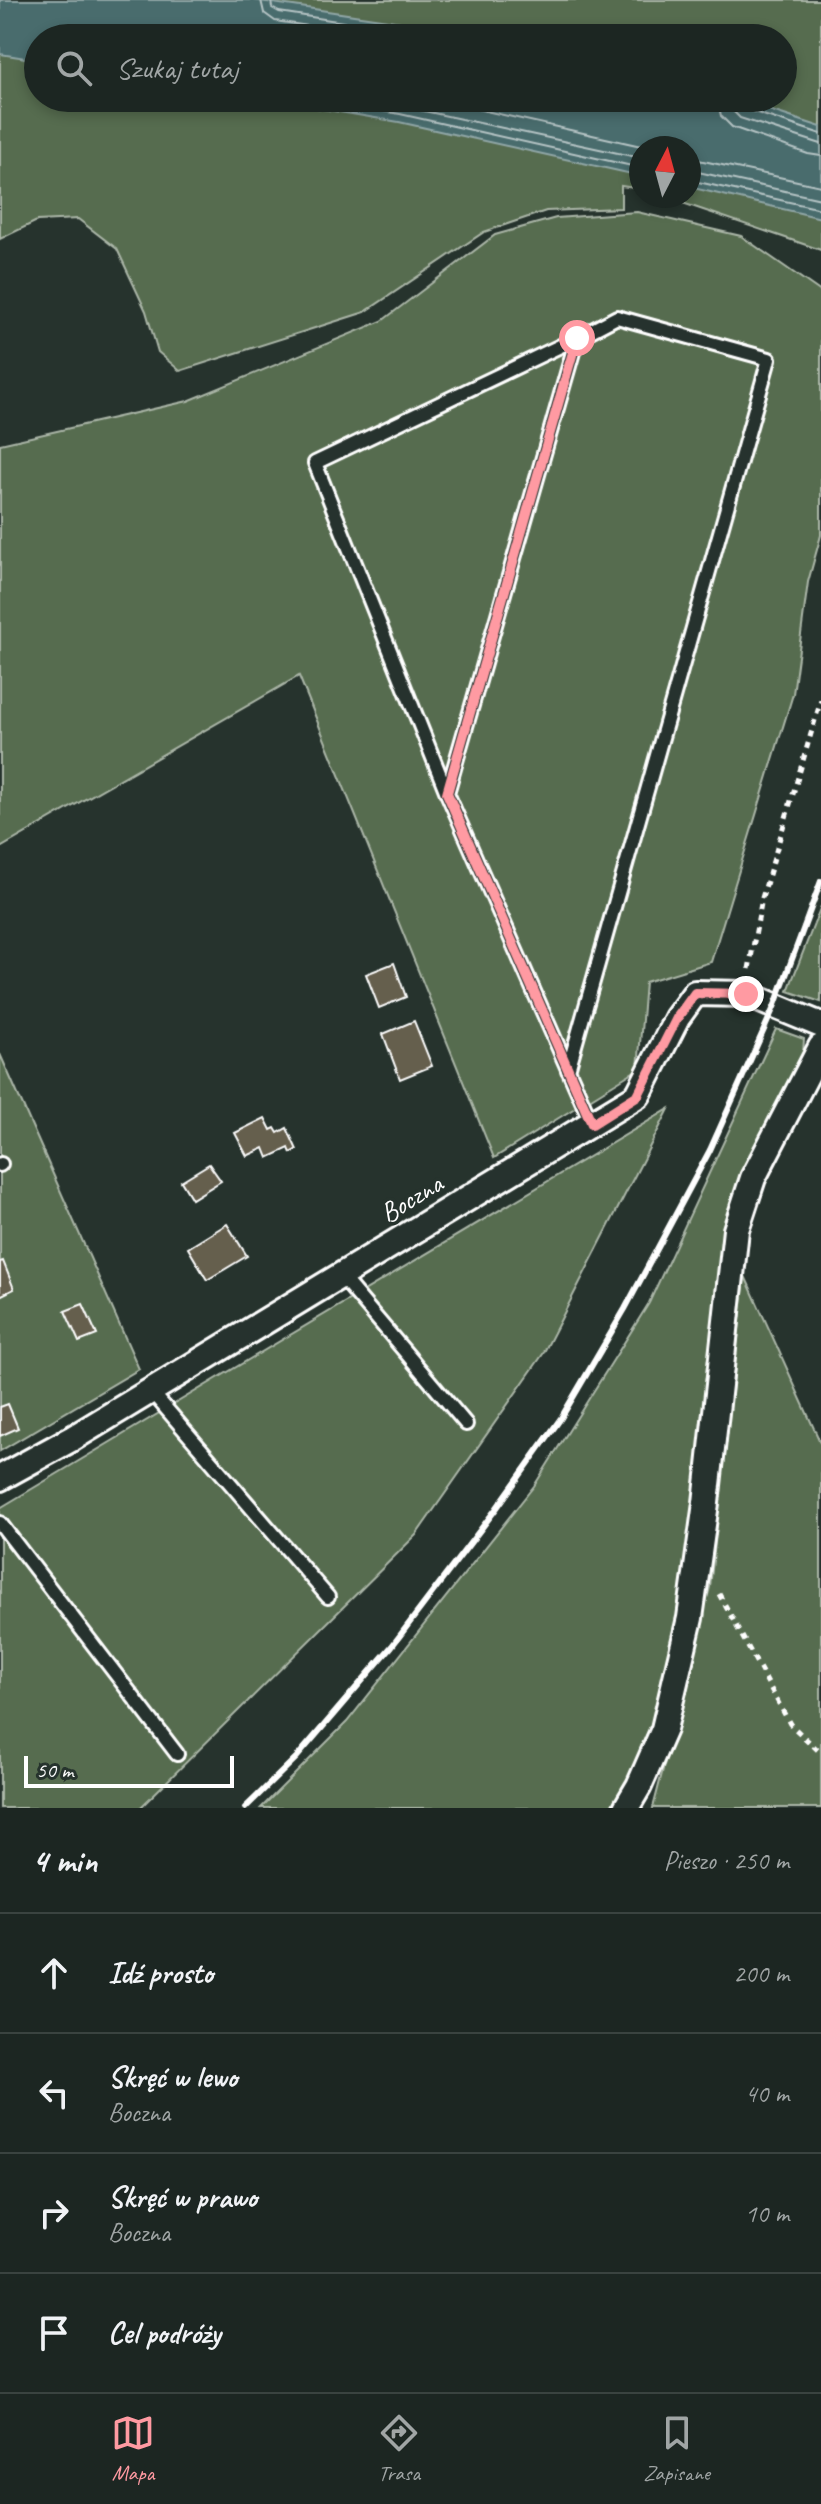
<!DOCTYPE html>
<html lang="pl">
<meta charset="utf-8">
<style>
body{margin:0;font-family:Caveat,sans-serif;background:#29322f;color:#f1f3f6}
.compass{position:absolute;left:629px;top:136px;width:72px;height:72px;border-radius:50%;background:#1c2622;box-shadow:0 4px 12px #0003;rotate:6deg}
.scale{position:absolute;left:24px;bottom:20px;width:210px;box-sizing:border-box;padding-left:8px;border:4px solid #fff;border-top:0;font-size:22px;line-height:28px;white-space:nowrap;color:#fff;-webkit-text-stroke:6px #26332d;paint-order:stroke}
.stop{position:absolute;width:24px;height:24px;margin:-18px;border:6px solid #ff9aa2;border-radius:50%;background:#fff}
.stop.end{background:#ff9aa2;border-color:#fff;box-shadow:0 2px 8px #0008}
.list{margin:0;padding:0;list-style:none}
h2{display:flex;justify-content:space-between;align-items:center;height:104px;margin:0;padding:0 32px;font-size:34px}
h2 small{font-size:26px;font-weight:400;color:#a0a5a5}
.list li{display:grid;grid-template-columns:52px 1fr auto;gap:24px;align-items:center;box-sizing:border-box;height:120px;padding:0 32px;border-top:2px solid #3a4340}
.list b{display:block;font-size:30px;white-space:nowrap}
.list p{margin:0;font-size:26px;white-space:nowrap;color:#a0a5a5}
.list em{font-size:26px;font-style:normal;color:#a0a5a5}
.icon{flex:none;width:44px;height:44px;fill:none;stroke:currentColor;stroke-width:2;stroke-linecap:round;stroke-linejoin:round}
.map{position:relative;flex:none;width:821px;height:1808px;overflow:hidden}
.search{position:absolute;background:#1c2622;box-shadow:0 4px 12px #0003;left:24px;right:24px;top:24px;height:88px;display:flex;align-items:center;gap:20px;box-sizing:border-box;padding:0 28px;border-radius:44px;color:#a0a5a5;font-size:30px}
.sheet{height:584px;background:#1c2622}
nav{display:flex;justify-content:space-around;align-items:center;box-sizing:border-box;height:112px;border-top:2px solid #3a4340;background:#1c2622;font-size:22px;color:#a0a5a5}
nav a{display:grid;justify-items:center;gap:4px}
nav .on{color:#ff9aa2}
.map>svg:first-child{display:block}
.green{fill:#576c50;stroke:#abb6a8;stroke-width:2;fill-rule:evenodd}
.water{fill:#486c6d;stroke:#91a7a7;stroke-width:2}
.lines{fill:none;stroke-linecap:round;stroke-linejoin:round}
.shore{stroke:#b6c4c5;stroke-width:2}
.building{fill:#655f4e;stroke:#fff;stroke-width:2}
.service-casing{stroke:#fff;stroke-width:18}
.minor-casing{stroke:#fff;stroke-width:30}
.path{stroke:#fff;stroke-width:5;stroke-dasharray:6 6;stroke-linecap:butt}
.service{stroke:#26332d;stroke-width:12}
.minor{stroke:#26332d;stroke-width:24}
.rail{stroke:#fff;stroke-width:6}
.route{stroke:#ff9aa2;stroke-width:10}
.labels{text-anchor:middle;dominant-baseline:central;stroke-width:7;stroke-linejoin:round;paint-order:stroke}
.street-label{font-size:28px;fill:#fff;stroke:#26332d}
</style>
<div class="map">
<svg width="821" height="1808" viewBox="0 0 821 1808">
<rect width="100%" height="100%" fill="#26332d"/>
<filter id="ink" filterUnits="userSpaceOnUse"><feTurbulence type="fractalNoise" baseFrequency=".0125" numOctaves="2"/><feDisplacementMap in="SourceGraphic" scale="16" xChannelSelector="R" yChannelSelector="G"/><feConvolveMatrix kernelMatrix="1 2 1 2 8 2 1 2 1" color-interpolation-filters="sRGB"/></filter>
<g filter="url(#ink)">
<g class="green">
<path d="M0,0H821V250L662,196H689V148H641V189L621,186V208L546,211L484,232L365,312L180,371L158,352L146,311L117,249L78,219L37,221L0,239ZM38,38H783V98H38Z"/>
<path d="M637,212L741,236L821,292V535L808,582L793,694L711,962L645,982L638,1069L494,1158L299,676L0,848V444L188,401L382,321L495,235L556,218Z"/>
<path d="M821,906V1002L788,991Z"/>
<path d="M776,1029L804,1039L802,1069L739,1188L687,1588L658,1725L620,1808H261L347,1722L534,1486L649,1303Z"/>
<path d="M0,1054L139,1369L0,1451Z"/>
<path d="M669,1109L543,1354L416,1535L140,1808H0V1508Z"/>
<path d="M745,1276L821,1444V1808H653L710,1587Z"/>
</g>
<g class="water">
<path d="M0,0H253L428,26L480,38H38V60L0,54Z"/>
<path d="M257,98H732L821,127V218L689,187V148H641V176L399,122Z"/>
</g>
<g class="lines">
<g class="shore">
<path d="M261,0L264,13L275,21L389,38"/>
<path d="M271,0L272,8L279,12L446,38"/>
<path d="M305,98L400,114L641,168"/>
<path d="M364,98L641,158"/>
<path d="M428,98L650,148"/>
<path d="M717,98L721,116L732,127L808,154L821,156"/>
<path d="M729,98L732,110L740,118L821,144"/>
<path d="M739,98L740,105L745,109L821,134"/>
<path d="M689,158L821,186"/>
<path d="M689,170L821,199"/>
<path d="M689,180L821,209"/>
</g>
</g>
<g class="building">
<path d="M394,963L406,997L379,1008L366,974Z"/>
<path d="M414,1021L432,1066L400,1079L383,1034Z"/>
<path d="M265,1118L271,1130L275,1128L278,1133L287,1128L297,1150L291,1153L289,1148L268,1158L264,1148L247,1156L235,1133Z"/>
<path d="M209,1164L221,1181L192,1199L181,1181Z"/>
<path d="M227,1224L247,1256L207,1280L188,1248Z"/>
<path d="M3,1261L14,1289L0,1296V1262Z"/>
<path d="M83,1304L97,1335L79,1342L65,1311Z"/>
<path d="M8,1404L18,1428L0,1436V1407Z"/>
</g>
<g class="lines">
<defs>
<g id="service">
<path d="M447,793L315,463L577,338"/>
<path d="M568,1070L769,359L617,317L577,338L447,793L592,1124"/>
<path d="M0,1165L1,1164"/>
<path d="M341,1276L466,1424"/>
<path d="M151,1391L328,1597"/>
<path d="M0,1523L177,1754"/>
</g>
<g id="minor">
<path d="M0,1478L73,1438L638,1095L677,1018L695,993L746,994L821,1025"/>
<path d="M626,1808L639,1786L664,1729L690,1618L706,1503L736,1230L753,1178L821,1047"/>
</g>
</defs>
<use href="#service" class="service-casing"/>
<use href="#minor" class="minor-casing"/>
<g class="path">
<path d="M749,969L762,898L821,700"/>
<path d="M719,1594L790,1724L821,1753"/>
</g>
<use href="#service" class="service"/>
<use href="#minor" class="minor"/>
<path class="rail" d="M245,1808L297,1757L392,1646L496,1509L561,1418L625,1309L710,1150L775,1005L821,881"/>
</g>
</g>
<g class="lines" filter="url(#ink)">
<path class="route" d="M577,338L447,793L592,1124L638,1095L677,1018L695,993L746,994"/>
</g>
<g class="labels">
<g class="street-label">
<text transform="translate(411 1198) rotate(-31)">Boczna</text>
</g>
</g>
</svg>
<svg class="compass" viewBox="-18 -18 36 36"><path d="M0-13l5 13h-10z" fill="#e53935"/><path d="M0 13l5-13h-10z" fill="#a0a5a5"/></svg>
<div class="scale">50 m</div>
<div class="stop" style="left:577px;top:338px"></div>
<div class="stop end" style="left:746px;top:994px"></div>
<div class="search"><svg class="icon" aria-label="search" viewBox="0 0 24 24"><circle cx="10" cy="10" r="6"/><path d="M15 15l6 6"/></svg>Szukaj tutaj</div>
</div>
<section class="sheet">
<h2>4 min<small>Pieszo · 250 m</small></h2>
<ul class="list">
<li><svg class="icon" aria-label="ahead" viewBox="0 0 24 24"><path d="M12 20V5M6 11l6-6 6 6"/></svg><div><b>Idź prosto</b></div><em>200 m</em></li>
<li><svg class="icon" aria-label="left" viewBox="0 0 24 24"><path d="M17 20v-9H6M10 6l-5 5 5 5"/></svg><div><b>Skręć w lewo</b><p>Boczna</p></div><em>40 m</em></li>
<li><svg class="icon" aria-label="right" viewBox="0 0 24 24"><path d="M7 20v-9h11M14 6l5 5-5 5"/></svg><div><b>Skręć w prawo</b><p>Boczna</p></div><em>10 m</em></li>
<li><svg class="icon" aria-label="arrive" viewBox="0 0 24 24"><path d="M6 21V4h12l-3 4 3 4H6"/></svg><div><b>Cel podróży</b></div></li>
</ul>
</section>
<nav>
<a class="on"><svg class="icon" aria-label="map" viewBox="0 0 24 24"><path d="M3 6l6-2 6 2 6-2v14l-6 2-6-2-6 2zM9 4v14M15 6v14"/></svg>Mapa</a>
<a><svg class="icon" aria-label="directions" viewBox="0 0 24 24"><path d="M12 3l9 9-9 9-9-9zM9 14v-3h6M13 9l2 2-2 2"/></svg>Trasa</a>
<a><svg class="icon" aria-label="saved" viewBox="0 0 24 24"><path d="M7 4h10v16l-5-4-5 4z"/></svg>Zapisane</a>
</nav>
